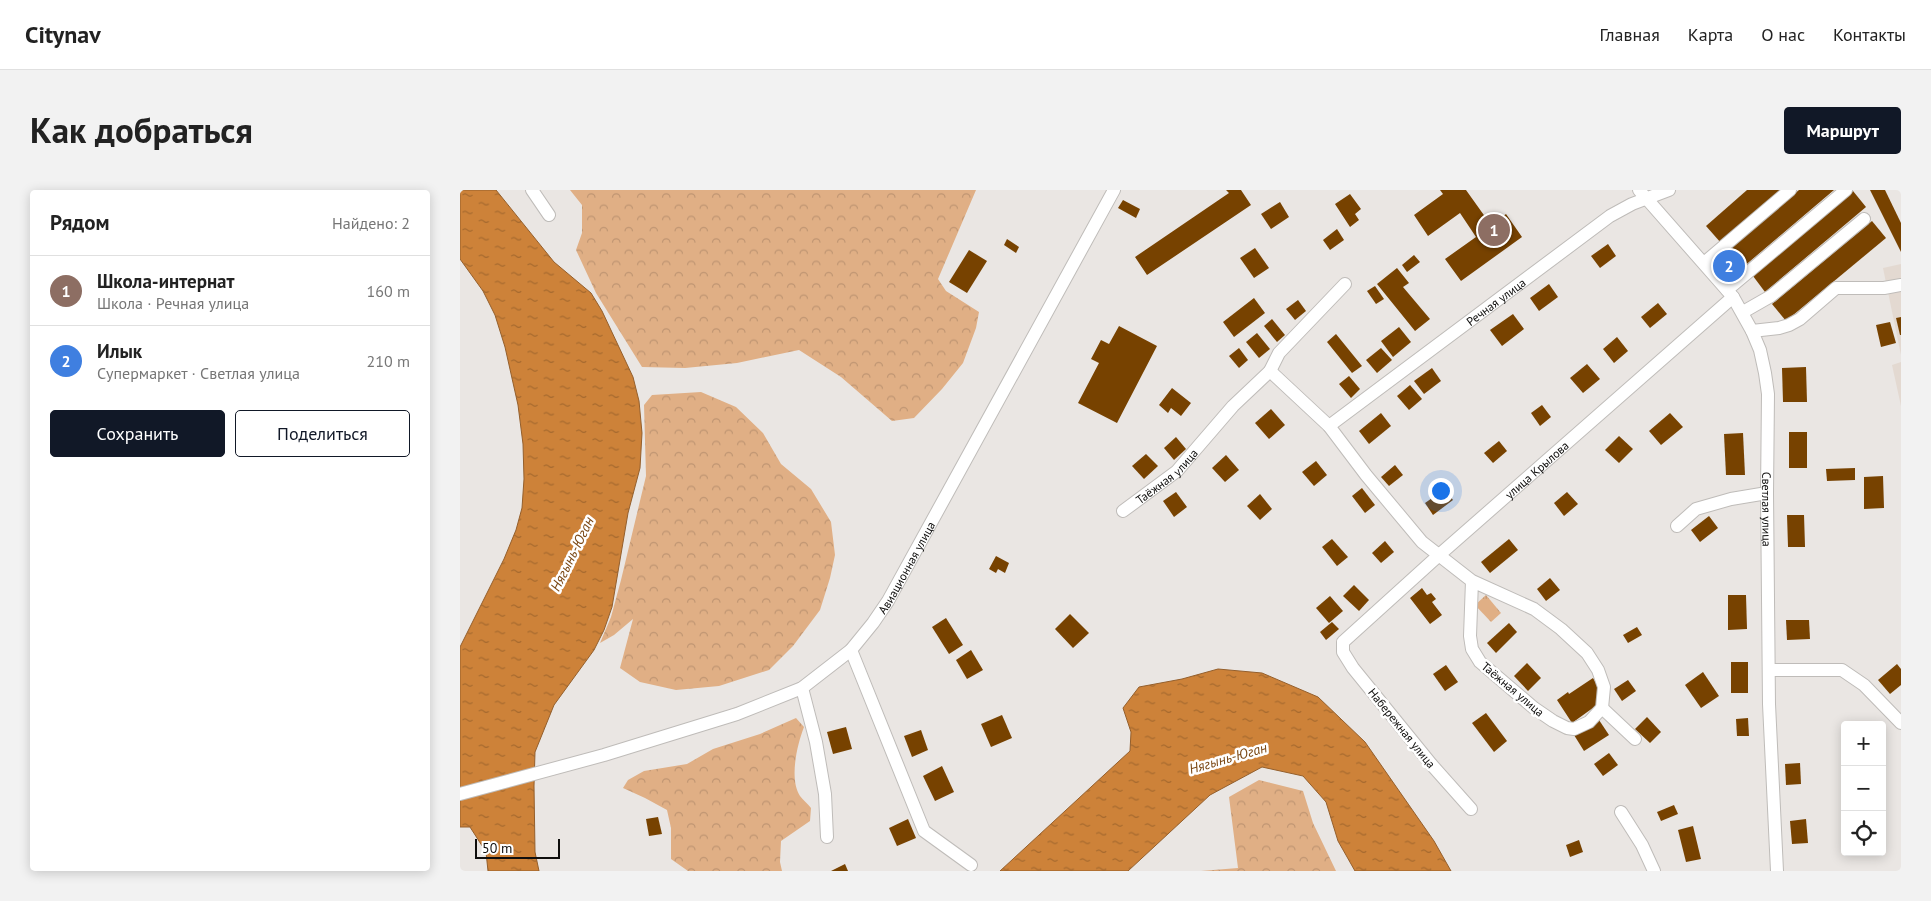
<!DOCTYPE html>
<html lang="ru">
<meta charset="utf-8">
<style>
body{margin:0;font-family:"PT Sans",sans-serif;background:#f2f2f2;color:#222}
.controls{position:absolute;right:15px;bottom:15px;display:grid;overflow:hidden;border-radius:5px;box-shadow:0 2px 12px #0003}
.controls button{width:45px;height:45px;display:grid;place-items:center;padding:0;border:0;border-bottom:1px solid #e0e0e0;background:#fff;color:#222;font:25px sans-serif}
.scale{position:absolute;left:15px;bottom:12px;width:85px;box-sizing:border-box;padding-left:5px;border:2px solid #0f0e0d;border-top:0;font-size:14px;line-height:18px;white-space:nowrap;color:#0f0e0d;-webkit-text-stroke:4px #fff;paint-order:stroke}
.you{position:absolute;left:980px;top:300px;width:18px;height:18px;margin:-12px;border:4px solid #fff;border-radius:50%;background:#1a73e8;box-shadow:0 0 0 8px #1a73e833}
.badge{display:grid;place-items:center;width:32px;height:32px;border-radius:50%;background:#111827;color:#fff;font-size:16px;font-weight:700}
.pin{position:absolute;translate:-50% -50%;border:2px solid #fff;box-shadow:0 1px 5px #0006}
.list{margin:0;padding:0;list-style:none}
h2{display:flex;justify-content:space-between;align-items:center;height:65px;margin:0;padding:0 20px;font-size:21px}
h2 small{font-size:16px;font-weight:400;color:#767676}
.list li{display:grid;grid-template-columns:32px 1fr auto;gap:15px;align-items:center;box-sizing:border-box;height:70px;padding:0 20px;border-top:1px solid #e0e0e0}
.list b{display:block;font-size:19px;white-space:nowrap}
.list p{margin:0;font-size:16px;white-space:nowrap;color:#767676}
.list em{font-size:16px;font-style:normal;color:#767676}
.actions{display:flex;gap:10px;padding:15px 20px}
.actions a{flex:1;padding:11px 0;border:1px solid #111827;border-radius:5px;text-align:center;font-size:18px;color:#111827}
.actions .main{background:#111827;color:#fff}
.icon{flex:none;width:28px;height:28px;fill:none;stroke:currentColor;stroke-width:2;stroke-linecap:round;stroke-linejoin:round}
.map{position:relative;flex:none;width:1441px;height:681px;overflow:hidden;border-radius:5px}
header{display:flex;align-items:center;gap:30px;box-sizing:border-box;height:70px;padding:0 25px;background:#fff;border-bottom:1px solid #e0e0e0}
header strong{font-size:24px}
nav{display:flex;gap:28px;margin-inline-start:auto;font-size:18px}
.intro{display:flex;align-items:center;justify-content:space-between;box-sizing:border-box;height:120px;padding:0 30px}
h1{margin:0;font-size:35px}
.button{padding:12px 22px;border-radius:5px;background:#111827;color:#fff;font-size:18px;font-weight:700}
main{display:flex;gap:30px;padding:0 30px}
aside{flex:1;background:#fff;border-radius:5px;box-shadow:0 2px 12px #0003}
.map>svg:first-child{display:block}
.built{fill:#e3d9d1}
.forest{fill:url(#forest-crowns)}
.park{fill:url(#park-tufts)}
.water{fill:url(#water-ripples);stroke:#945f2c}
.building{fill:#774200}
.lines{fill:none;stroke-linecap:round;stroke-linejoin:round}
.minor-casing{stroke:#bfbcb9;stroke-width:14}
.minor{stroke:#fff;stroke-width:12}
.labels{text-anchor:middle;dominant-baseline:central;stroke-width:5;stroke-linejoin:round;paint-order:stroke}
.street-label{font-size:12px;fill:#0f0e0d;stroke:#fff}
.water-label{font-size:14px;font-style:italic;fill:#7b4814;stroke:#fff}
</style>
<header>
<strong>Citynav</strong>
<nav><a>Главная</a><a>Карта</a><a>О нас</a><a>Контакты</a></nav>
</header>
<div class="intro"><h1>Как добраться</h1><a class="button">Маршрут</a></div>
<main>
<aside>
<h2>Рядом<small>Найдено: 2</small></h2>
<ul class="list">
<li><span class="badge" style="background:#8d6e63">1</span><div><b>Школа-интернат</b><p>Школа · Речная улица</p></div><em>160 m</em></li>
<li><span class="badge" style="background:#3f7fe0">2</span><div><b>Илык</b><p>Супермаркет · Светлая улица</p></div><em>210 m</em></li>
</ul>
<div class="actions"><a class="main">Сохранить</a><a>Поделиться</a></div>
</aside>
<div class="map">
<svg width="1441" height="681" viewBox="0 0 1441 681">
<defs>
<pattern id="forest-crowns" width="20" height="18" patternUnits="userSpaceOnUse" patternTransform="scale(1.25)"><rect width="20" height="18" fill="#e0af85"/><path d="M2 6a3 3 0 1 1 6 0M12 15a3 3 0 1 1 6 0" fill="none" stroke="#bf9572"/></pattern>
<pattern id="park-tufts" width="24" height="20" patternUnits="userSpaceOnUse" patternTransform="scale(1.25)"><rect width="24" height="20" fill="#e0af85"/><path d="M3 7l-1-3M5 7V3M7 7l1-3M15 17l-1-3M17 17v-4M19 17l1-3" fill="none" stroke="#bf9572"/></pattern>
<pattern id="water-ripples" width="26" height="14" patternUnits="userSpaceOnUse" patternTransform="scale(1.25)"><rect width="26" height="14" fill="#cd8239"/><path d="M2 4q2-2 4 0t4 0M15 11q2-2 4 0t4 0" fill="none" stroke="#a5692e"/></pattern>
</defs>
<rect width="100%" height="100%" fill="#eae6e3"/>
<g class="built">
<path d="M1441,74V165L1423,78Z"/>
<path d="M1441,172V216L1432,175Z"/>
</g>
<g class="forest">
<path d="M110,0H516L478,89L486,101L519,122L516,138L503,173L482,199L454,228L432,231L381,187L339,160L277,173L225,178L182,177L136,103L116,60L122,43V15Z"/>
<path d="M241,202L276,217L303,243L321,274L351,299L371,332L375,365L370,388L360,420L333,456L309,480L259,496L216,500L180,492L160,478L173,429L154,445L140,453L151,427L161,390L186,286L184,215L192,205Z"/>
<path d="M336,528L344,537C337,555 329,589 340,606C343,610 348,614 351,618L350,631L321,651L320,672L322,681H228L211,669V638L207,620L185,608L163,598L168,590L184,581L227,574L253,559L300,544Z"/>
<path d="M799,590L843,601L853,633L876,681H741L778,678L769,607Z"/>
</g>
<path class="park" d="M1026,405L1041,423L1031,432L1015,415Z"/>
<g class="water">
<path d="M0,0H36L94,72L131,103L142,121L173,187L179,211L182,243L180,278L168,323L152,417L144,440L134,460L94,515L75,562L74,596L75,662L79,681H28L26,662L10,637H0V457L44,369L56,340L62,318L64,289L63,254L58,215L45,157L35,125L23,101L0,69Z"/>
<path d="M758,479L802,483L858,507L905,552L974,651L991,681H895L878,651L866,612L843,586L802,577L750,605L668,681H540L670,561L671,542L663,518L679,497L722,489Z"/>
</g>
<g class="building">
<path d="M766,0H781L791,15L687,85L675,67L769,3Z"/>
<path d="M980,0H1006L1031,35L1046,24L1062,47L1001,91L985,69L1016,47L1000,23L968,46L954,25L983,4Z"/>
<path d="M1287,0H1322L1261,53L1246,36Z"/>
<path d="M1339,0H1374L1282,78L1267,61Z"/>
<path d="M1410,0H1425L1441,33V62Z"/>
<path d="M1393,1L1406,17L1305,102L1293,86Z"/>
<path d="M890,4L901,19L895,24L899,30L890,37L875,14Z"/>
<path d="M663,10L680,19L676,28L658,18Z"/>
<path d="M820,12L829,27L811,39L801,24Z"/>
<path d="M1412,31L1426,48L1326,131L1312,114Z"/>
<path d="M877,39L884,50L870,60L863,50Z"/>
<path d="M547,49L559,57L556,63L544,55Z"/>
<path d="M1148,54L1156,66L1140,78L1131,66Z"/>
<path d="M795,58L809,78L794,88L780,68Z"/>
<path d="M509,60L527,71L507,103L489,92Z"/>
<path d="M954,65L960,72L947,82L942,75Z"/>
<path d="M1267,69L1276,79L1270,83L1262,73Z"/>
<path d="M937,78L949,93L943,97L970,129L955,141L917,94Z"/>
<path d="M1089,94L1098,107L1079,121L1070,108Z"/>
<path d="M915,96L924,109L916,114L907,101Z"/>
<path d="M794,108L805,123L774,147L763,132Z"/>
<path d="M838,110L846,121L835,130L826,119Z"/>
<path d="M1198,113L1207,124L1190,138L1181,127Z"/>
<path d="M1053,124L1064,139L1042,156L1030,140Z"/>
<path d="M1441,127V145H1440L1436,128Z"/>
<path d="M812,129L825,145L817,152L804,136Z"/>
<path d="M1430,132L1436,153L1421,157L1416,135Z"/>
<path d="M659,136L697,156L657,233L618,213L639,173L631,169L641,150L649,154Z"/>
<path d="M939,137L951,152L933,167L921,151Z"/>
<path d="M797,143L810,159L799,168L786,152Z"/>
<path d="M876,144L902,176L892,183L867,152Z"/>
<path d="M1157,147L1168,161L1154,173L1143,159Z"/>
<path d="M779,158L788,170L779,178L769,166Z"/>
<path d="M921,158L932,170L917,183L906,170Z"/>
<path d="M1127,174L1140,189L1123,203L1110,188Z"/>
<path d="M1346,177L1347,212H1323L1322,178Z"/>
<path d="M972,178L981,191L964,204L954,191Z"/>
<path d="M889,186L900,199L891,208L879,194Z"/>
<path d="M950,195L962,209L949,220L937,206Z"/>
<path d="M712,198L731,213L721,226L711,218L708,223L699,215Z"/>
<path d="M1082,215L1091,227L1080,236L1071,223Z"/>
<path d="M811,219L825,235L809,249L795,233Z"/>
<path d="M921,223L931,236L909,254L899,241Z"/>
<path d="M1210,223L1223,237L1201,255L1189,241Z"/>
<rect x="1329" y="242" width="18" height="36"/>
<path d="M1283,243L1285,285H1266L1264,244Z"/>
<path d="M1159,246L1173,259L1159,273L1145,260Z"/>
<path d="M716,247L726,259L714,270L704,258Z"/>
<path d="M1039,251L1047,261L1033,273L1024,263Z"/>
<path d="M686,264L698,276L684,289L672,276Z"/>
<path d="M766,265L779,280L765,292L752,278Z"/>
<path d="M856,271L867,285L854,296L842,282Z"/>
<path d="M935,275L943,285L929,296L921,287Z"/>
<path d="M1395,278V290L1367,291L1366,279Z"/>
<path d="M1423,286L1424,318L1404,319V287Z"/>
<path d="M902,298L915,315L905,323L892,306Z"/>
<path d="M985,299L993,310L973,325L965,313Z"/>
<path d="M716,302L727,317L714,327L703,311Z"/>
<path d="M1107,302L1118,314L1104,326L1094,313Z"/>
<path d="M800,304L812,319L800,330L787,316Z"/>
<path d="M1327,325H1344L1345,357H1328Z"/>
<path d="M1249,326L1258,338L1240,352L1231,340Z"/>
<path d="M872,349L888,367L877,376L862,357Z"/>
<path d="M1049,349L1058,360L1030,383L1021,372Z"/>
<path d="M925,351L934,362L921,373L912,363Z"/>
<path d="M536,366L549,373L545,383L538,379L536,383L529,379Z"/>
<path d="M1090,388L1100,400L1086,411L1077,399Z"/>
<path d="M894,395L909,410L899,421L883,406Z"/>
<path d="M962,398L967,405L971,403L976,409L972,412L982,425L970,434L950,408Z"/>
<path d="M1268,405H1286L1287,439L1268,440Z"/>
<path d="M870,406L883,421L869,433L856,418Z"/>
<path d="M610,424L629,443L613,458L595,439Z"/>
<path d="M486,428L503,455L489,464L472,437Z"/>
<path d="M1326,430H1349L1350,449L1327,450Z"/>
<path d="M872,432L879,439L866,450L860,442Z"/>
<path d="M1049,433L1057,442L1036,463L1027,453Z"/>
<path d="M1177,437L1182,445L1168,453L1163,445Z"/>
<path d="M511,460L523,480L507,489L496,470Z"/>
<rect x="1271" y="472" width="17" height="31"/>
<path d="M1067,473L1081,488L1068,501L1054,486Z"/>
<path d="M1437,474L1441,479V495L1430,504L1418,490Z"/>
<path d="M986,475L998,492L985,501L973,484Z"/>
<path d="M1243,482L1259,506L1241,518L1225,495Z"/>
<path d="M1133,488L1138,496L1137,515L1112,533L1097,510L1108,502L1109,504Z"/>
<path d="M1168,490L1176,501L1162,511L1154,499Z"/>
<path d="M1026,523L1047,551L1034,562L1012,533Z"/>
<path d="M542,525L552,548L531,557L521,534Z"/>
<path d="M1187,527L1201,542L1190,553L1175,539Z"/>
<path d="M1288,528L1289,546H1277L1276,529Z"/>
<path d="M1139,530L1149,545L1124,561L1114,545Z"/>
<path d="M386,537L392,559L373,564L367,542Z"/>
<path d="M461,540L468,560L452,567L444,546Z"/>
<path d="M1149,563L1158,575L1143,586L1134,574Z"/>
<path d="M1340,573L1341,594L1326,595L1325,574Z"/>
<path d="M482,576L494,602L475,611L463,586Z"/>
<path d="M1214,615L1218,624L1201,631L1197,622Z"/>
<path d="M198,627L202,644L189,646L186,629Z"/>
<path d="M448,629L456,648L437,656L429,638Z"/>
<path d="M1346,629L1348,653L1332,654L1330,631Z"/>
<path d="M1233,636L1241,669L1226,672L1218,640Z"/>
<path d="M1119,650L1123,662L1110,667L1106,655Z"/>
<path d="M385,674L388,681H371Z"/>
</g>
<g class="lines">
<defs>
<g id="minor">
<path d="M72,0L89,25"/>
<path id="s1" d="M1179,0L1273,107L1292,141L1300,160L1305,183L1308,204L1307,303L1309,514L1317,681"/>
<path d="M1244,73L1330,0"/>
<path d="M1267,100L1386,0"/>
<path d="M1283,122L1311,106L1404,29"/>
<path d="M1292,141L1319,138L1329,135L1340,129L1376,98H1424L1441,95"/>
<path d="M810,181L819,163L885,94"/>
<path id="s2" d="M869,236L1150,26L1172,14L1209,0"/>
<path id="s3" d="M663,321L717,281L773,216L810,181L869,236L906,285L962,352L1012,391L1074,419L1101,439L1127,463L1138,480L1144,497L1142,518L1129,532L1114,539L1107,538L1093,531L1074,518L1020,472L1012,459L1010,446L1012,391"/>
<path d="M1217,336L1236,319L1271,309L1307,303"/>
<path d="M391,460L464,641L511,675"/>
<path d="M1309,480H1382L1404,495L1441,533"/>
<path d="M342,498L356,552L365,604L367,647"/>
<path d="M1142,518L1175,549"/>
<path id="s4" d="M0,604L144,565L277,524L342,498L391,460L413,433L428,411L654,0"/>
<path id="s5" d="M1011,619L971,574L893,478L883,462V452L978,366L1273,107"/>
<path d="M1161,622L1182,655L1194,681"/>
</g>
</defs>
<use href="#minor" class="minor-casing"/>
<use href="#minor" class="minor"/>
</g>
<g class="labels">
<g class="street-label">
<text stroke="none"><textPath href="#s2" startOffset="208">Речная улица</textPath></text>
<text stroke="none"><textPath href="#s5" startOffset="472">улица Крылова</textPath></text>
<text stroke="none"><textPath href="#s3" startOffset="56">Таёжная улица</textPath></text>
<text stroke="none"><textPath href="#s1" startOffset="362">Светлая улица</textPath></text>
<text stroke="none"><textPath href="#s4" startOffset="520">Авиационная улица</textPath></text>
<text transform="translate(1053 499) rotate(40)">Таёжная улица</text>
<text transform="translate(942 538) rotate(51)">Набережная улица</text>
</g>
<g class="water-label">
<text transform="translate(112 364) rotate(-64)">Нягынь-Юган</text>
<text transform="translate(768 568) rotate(-16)">Нягынь-Юган</text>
</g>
</g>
</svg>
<div class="controls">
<button>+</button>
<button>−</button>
<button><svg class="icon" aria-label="locate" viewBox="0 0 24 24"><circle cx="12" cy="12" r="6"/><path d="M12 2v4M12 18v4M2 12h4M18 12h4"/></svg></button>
</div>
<div class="scale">50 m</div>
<div class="you"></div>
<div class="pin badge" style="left:1034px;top:40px;background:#8d6e63">1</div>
<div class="pin badge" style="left:1269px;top:76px;background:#3f7fe0">2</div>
</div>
</main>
